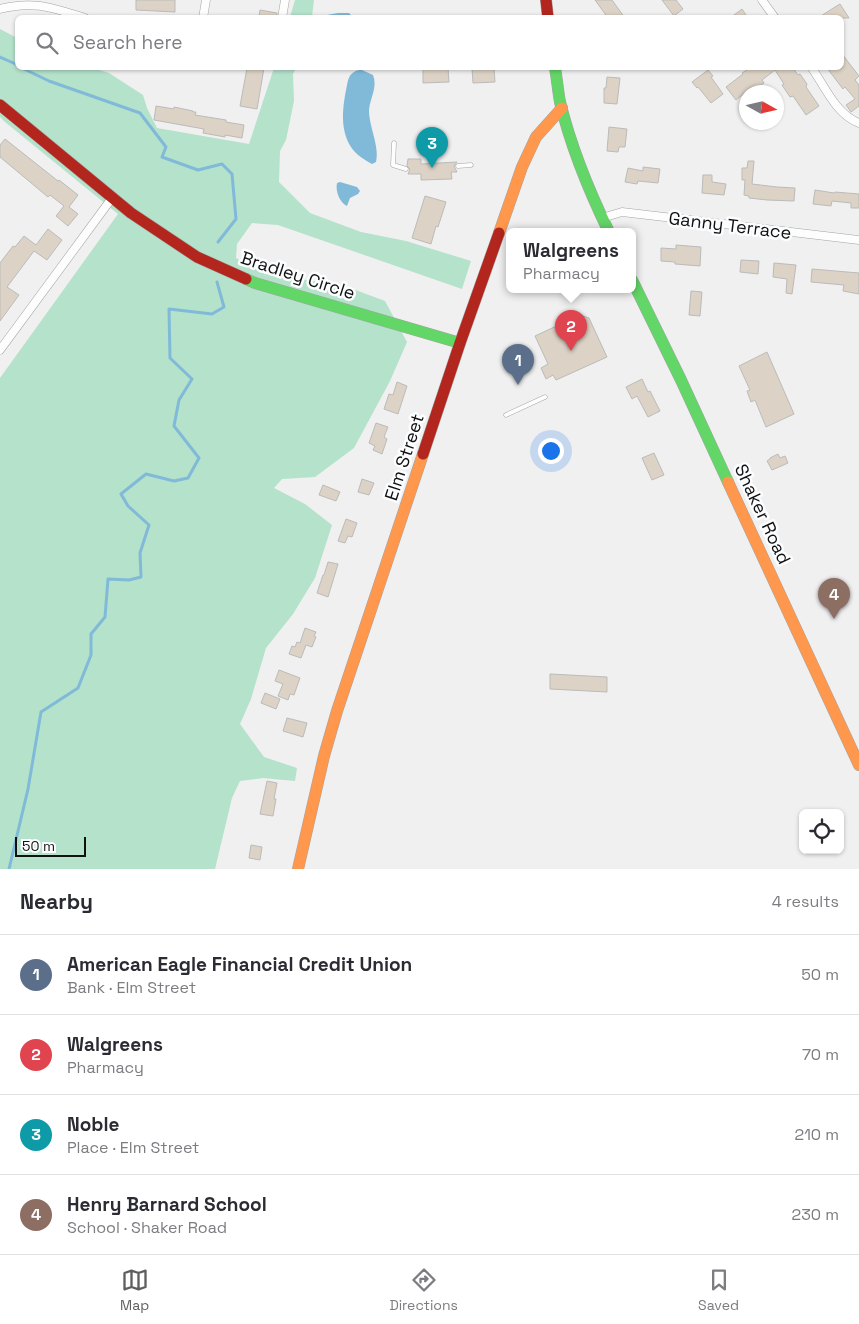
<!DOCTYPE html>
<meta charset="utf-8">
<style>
body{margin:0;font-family:"Space Grotesk",sans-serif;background:#f2f2f3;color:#2b2b33}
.controls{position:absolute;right:15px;bottom:15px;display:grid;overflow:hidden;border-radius:8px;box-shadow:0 1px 4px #0004}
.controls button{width:45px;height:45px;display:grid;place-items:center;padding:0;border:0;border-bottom:1px solid #e1e1e2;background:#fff;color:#2b2b33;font:25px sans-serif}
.compass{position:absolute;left:739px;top:85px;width:45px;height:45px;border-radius:50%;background:#fff;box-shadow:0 1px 4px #0004;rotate:98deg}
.scale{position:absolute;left:15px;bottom:12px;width:71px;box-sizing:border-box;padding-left:5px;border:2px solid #111;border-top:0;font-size:14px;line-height:18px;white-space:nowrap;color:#111;-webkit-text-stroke:4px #fcfdff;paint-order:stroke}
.you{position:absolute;left:550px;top:450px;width:18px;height:18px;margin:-12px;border:4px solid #fff;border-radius:50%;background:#1a73e8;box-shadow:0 0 0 8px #1a73e833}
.badge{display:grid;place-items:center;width:32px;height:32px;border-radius:50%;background:#5f5f5f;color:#fff;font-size:16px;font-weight:700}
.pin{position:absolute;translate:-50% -41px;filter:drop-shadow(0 1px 2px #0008)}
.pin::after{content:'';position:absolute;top:26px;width:18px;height:15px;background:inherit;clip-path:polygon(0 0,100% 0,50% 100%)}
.popup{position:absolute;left:506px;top:228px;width:130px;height:65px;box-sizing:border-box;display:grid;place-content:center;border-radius:8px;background:#fff;filter:drop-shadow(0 1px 4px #0005);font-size:16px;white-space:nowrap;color:#7c7c81}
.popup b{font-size:19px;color:#2b2b33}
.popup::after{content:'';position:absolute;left:50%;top:100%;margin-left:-10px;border:10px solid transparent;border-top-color:#fff}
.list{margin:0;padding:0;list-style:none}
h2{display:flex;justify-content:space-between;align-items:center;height:65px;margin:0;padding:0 20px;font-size:21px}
h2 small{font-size:16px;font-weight:400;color:#7c7c81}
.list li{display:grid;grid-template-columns:32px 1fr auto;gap:15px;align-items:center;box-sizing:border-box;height:80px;padding:0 20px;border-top:1px solid #e1e1e2}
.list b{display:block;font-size:19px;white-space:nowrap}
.list p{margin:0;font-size:16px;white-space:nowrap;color:#7c7c81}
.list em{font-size:16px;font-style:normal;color:#7c7c81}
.icon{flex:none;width:28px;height:28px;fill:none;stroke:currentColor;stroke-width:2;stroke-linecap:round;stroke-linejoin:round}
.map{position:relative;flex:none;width:859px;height:869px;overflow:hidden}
.search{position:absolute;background:#fff;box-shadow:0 1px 4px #0004;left:15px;right:15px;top:15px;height:55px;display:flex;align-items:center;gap:12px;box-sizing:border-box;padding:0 18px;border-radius:8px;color:#7c7c81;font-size:19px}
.sheet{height:385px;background:#fff}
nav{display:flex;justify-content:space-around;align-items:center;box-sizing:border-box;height:70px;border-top:1px solid #e1e1e2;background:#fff;font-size:14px;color:#7c7c81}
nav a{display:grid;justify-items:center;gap:2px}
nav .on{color:#5f5f5f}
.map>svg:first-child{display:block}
.forest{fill:#b4e2cb}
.water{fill:#81bad9}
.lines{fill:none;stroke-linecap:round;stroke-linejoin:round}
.stream{stroke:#81bad9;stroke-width:3}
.building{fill:#dcd2c5;stroke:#bbbbba}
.lane-casing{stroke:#a4a4a4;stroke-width:5}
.street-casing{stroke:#a4a4a4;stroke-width:9}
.fast-casing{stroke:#a4a4a4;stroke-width:12}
.slow-casing{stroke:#a4a4a4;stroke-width:12}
.jam-casing{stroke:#a4a4a4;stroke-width:12}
.lane{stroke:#fdfdfd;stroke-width:4}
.street{stroke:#fdfdfd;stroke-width:8}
.fast{stroke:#63d668;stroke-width:11}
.slow{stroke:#ff974d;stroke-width:11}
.jam{stroke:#b3261e;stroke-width:11}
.labels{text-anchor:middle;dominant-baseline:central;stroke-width:5;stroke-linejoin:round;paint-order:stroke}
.street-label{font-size:18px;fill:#111;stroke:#fcfdff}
</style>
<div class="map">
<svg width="859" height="869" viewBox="0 0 859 869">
<rect width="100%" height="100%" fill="#f0f0f0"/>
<g class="forest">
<path d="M295,0H314L312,17H290Z"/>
<path d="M0,29L17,38L18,68H93L109,73L143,95L147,108L157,128L249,144L274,68H296L293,74L294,101L286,140L280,151L279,182L310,213L361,232L406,241L471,261L462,289L278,225L252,223L237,244L236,258L265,274L342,285L385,301L407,342L390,381L354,448L315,477L282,479L274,488L305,504L332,525L315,578L293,614L266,648L251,699L240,724L264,757L297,768L295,781L263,778L240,781L232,798L215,869H0V378L118,214L5,122L0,117Z"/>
</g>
<g class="water">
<path d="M338,13H349L351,15L350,17H326L327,15Z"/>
<path d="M362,70L373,75C378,87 370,98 369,110C369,127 380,147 376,162L372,164C365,160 355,154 351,147C339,128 343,105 347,85C348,80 349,75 354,72C357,70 359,70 362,70Z"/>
<path d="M340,182L357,187L360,191L358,194L350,198L347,206C340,203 335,191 337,183Z"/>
</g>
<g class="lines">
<g class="stream">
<path d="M0,57L18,65"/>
<path d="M22,68L49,81L140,113L166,147L162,157L198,170L222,164L232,174L236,219L218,242"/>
<path d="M9,869L28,789L41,712L78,688L91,655V634L105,617L108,579L129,580L141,577L140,553L149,525L128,506L121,494L146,474L174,481L188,478L199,458L174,426L179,400L192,379L170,358L169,309L212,314L224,307L217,282"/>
</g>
</g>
<g class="building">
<path d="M136,0H175V12L136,10Z"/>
<path d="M595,0H612L625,18H608Z"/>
<path d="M662,0H676L683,9L674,16Z"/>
<path d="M840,4L849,18H818L835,7Z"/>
<path d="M742,9L748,18H730Z"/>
<path d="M260,10L277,13L276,18H259Z"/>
<path d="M842,54L859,76L855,80L859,85V106L851,112L846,105L855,99L845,87L843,89L827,68H842Z"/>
<path d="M247,68H264L257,109L240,106Z"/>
<path d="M423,68H448L449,82L423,83Z"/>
<path d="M472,68H494L495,82L473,83Z"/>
<path d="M750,68H793L798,75L800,74L807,84L806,87L819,106L806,115L793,96L790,97L782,85L784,84L775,70L762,80L764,83L754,90L752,87L736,100L726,87L743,74L742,73Z"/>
<path d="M708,70L713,76L711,77L723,94L711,103L698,87L697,88L692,82Z"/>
<path d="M607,77L620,78L617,104L604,103V88H606Z"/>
<path d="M156,106L174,109V107L193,111V112H196L195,115L226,120V122L244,125L242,138L225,135V137L203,133L204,129L154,120Z"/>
<path d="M609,127L627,129L625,147H619L618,152L607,151Z"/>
<path d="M5,139L58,181L59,180L78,195L69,207L78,214L68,226L56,216L64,206L50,195L48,197L0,157V145Z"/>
<path d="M408,159H421V164L457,162L454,166L457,172H451L452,179L421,180V174H408L410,169L407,166Z"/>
<path d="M748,161H754L752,184L777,187L795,188L794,201L767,200L749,198V196L744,195L745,180H742V168H747Z"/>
<path d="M643,167L660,169L658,183L638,181L637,184L625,182L628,168L643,171Z"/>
<path d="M703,175H712V182L726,184L724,195L702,193Z"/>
<path d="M815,190L834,193L835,192L859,194V208H851V203L832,201L831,206L813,204Z"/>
<path d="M425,196L446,202L438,227L436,226L431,244L412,238Z"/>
<path d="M48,229L62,240L47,260L34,251L7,287L19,295L0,321V263L13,246L15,247L24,236L36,245Z"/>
<path d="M676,245L701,247L700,266L675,264V262L661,261V248L676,249Z"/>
<path d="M741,260L759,261L758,274L740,272Z"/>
<path d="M774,263L796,265L792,294L786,293L787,279L773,277Z"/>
<path d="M812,269L859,273V294L843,291L844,285L811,282Z"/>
<path d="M691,291L702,292L700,316L689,315Z"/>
<path d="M580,315L589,318L607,357L556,380L553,375L546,379L541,368L548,364L535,336Z"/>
<path d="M767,352L794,414L766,427L755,400L751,402L747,391L750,390L739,366Z"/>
<path d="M642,379L648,392L650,391L660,411L648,417L637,396L632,399L626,387Z"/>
<path d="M397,382L407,386L398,414L384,409L389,394L393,395Z"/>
<path d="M376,423L388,427L384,437L387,439L382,454L373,450L375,446L369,443Z"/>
<path d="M654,453L664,475L652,480L642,458Z"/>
<path d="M778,454L780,458L785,456L788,463L772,470L767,461L770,459V458Z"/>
<path d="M362,479L374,483L369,495L358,492Z"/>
<path d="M323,485L340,492L336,501L319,495Z"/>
<path d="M346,519L357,523L352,537L348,536L345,543L338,541Z"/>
<path d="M328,562L338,564L328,597L317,593L323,575H324Z"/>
<path d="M305,628L316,632L314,636L316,637L312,647L306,645L301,658L289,654L292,646L295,647L297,642L300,643Z"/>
<path d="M279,670L300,678L294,695L290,694L288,700L278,696L283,684L275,681Z"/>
<path d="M550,674L607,677V692L550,689Z"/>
<path d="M265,693L280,699L276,709L261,703Z"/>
<path d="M287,718L307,723L303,737L283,731Z"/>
<path d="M267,781L277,783L274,799H276L273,816L260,814Z"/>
<path d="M251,845L262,847L260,860L249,858Z"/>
</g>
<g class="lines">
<defs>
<g id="lane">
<path d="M394,143L393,165L406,169"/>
<path d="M458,166L471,165"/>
<path d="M506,415L545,397"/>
</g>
<g id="street">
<path d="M762,0L775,18"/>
<path d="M0,9C34,0 53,8 85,18"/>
<path d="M203,18L206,0"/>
<path d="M282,18L285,0"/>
<path d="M812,68C825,87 836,114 859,123"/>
<path d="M602,218L622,212L859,240"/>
<path d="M0,350L112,198"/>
</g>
<g id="fast">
<path d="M555,68C557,79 558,91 560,102C571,147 589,191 609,232"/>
<path d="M246,279L255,283L460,343"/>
<path d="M632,280L681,380L728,482"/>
</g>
<g id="slow">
<path d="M499,233L522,167L536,137L562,108"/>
<path d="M728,482L859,765"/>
<path d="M298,869L324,756L337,711L423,454"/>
</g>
<g id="jam">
<path d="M546,0L548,18"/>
<path d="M0,105L131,213L197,257L246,279"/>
<path d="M423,454L460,343L499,233"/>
</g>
</defs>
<use href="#lane" class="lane-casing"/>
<use href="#street" class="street-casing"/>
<use href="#fast" class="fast-casing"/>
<use href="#slow" class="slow-casing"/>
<use href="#jam" class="jam-casing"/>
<use href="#lane" class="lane"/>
<use href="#street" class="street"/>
<use href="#fast" class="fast"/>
<use href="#slow" class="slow"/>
<use href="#jam" class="jam"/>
</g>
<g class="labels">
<g class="street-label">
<text transform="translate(730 225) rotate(7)">Ganny Terrace</text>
<text transform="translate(298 275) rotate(18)">Bradley Circle</text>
<text transform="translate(404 457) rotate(-72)">Elm Street</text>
<text transform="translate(763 514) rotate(65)">Shaker Road</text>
</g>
</g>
</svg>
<div class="controls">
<button><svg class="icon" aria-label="locate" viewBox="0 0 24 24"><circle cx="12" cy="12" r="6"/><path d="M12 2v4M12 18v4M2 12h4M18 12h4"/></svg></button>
</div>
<svg class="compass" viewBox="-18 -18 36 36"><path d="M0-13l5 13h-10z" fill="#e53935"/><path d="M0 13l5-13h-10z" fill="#7c7c81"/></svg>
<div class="scale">50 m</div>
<div class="you"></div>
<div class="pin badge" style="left:518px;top:385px;background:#5c6f8a">1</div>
<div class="pin badge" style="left:571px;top:351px;background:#e0444e">2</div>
<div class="popup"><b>Walgreens</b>Pharmacy</div>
<div class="pin badge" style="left:432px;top:168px;background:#0f9aa8">3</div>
<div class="pin badge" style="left:834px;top:619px;background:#8d6e63">4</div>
<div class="search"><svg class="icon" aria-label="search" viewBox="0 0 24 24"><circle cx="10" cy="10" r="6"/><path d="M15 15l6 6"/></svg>Search here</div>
</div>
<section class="sheet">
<h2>Nearby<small>4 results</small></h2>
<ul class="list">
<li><span class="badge" style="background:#5c6f8a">1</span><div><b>American Eagle Financial Credit Union</b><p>Bank · Elm Street</p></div><em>50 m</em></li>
<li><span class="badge" style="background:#e0444e">2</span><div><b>Walgreens</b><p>Pharmacy</p></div><em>70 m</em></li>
<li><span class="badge" style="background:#0f9aa8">3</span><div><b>Noble</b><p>Place · Elm Street</p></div><em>210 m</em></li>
<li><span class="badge" style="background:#8d6e63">4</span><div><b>Henry Barnard School</b><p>School · Shaker Road</p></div><em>230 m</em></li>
</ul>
</section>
<nav>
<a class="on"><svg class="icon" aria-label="map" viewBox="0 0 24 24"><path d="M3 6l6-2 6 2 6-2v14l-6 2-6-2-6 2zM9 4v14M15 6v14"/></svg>Map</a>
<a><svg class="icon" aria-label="directions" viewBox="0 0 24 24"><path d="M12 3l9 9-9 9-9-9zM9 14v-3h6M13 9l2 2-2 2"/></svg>Directions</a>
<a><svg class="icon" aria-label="saved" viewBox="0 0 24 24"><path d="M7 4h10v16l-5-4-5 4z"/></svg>Saved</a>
</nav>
